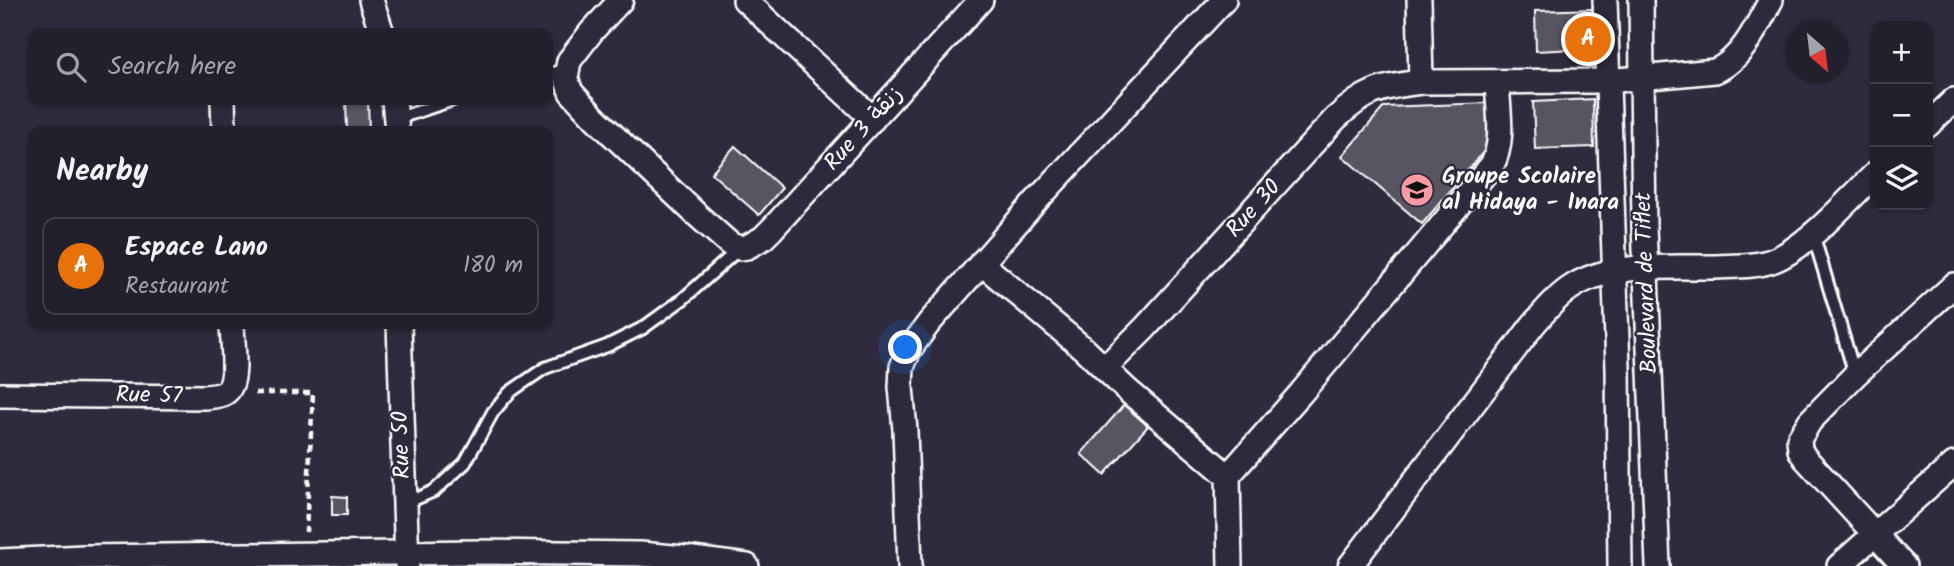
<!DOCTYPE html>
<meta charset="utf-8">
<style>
body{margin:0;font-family:Kalam,"Playpen Sans Arabic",sans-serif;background:#2b2836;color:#f1f3f6}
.controls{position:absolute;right:21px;top:21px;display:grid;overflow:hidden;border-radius:14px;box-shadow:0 2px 5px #0004}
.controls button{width:63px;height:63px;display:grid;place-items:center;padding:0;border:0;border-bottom:2px solid #403e4a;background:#23202e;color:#f1f3f6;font:35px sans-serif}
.compass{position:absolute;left:1786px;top:21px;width:63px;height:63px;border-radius:50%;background:#23202e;box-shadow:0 2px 5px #0004;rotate:152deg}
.you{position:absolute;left:906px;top:348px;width:24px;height:24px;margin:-18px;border:5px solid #fff;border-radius:50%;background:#1a73e8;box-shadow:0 0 0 10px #1a73e833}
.badge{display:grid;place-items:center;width:46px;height:46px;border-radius:50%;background:#0b8043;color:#fff;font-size:23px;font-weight:700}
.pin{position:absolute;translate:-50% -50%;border:4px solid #fff;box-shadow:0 2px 7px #0006}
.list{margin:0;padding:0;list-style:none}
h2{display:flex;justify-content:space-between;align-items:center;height:91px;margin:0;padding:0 28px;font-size:30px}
h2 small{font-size:23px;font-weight:400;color:#a3a3aa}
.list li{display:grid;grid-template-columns:46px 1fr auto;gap:21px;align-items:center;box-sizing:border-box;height:98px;margin:0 14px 14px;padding:0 14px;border:2px solid #403e4a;border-radius:14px}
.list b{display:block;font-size:26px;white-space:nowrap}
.list p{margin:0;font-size:23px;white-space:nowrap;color:#a3a3aa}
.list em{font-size:23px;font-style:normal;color:#a3a3aa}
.icon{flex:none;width:38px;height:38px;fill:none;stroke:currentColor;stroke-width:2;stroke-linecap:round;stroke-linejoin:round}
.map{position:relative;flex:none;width:1954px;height:566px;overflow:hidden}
.search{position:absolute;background:#23202e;box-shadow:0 2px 5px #0004;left:28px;top:28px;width:525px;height:77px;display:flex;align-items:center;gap:18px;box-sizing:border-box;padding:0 24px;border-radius:14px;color:#a3a3aa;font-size:26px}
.panel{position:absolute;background:#23202e;box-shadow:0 2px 5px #0004;left:28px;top:126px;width:525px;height:203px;border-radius:14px}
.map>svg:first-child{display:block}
.building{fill:#595564;stroke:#fff;stroke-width:2}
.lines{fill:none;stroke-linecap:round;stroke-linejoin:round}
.lane-casing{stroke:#fff;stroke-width:16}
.street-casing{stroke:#fff;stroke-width:28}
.path{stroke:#fff;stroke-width:4.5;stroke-dasharray:7 5;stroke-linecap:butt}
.lane{stroke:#2f2a3d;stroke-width:10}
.street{stroke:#2f2a3d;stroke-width:23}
.labels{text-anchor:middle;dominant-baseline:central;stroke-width:5;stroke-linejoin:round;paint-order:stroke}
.street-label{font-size:23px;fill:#fff;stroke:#2f2a3d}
.poi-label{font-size:23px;font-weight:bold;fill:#fff;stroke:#2f2a3d;text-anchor:start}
</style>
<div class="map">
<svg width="1954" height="566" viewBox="0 0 1954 566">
<rect width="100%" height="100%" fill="#2f2a3d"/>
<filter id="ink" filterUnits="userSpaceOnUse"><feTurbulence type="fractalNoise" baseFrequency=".0143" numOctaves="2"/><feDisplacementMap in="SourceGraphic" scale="14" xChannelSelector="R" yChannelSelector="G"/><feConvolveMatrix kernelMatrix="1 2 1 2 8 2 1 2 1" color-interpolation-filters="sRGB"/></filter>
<g filter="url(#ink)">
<g class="building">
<path d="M1596,9L1597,48L1536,51L1535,11Z"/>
<path d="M1593,99L1594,147L1535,149L1533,102Z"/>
<path d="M346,100H368L369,131H347Z"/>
<path d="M1490,103L1492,150H1485L1422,224L1342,156L1384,107Z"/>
<path d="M735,146L782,188L759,215L711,173Z"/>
<path d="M1124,405L1148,426L1104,475L1081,454Z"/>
<path d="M332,496L347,497V515H332Z"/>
</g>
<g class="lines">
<defs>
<g id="lane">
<path d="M548,74L567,70"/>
<path d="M396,119L453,100"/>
<path d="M1813,234L1855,375"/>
<path d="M406,503L434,491L465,463L493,412L510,392L545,368L607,346L643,328L683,299L740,248"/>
</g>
<g id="street">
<path d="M371,0L382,33"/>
<path d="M621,0L592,31L569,61L566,78L571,92L595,118L697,215L731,245L740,248L747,247L763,238L772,229L981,0"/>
<path d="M745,0L873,119"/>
<path d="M1419,0L1421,82"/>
<path d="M1605,0L1618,368L1620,566"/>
<path d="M1641,0L1644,226L1658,566"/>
<path d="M223,100L224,131"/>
<path d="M394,100L397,131"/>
<path d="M1928,125L1954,100"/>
<path d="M981,263L1084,349L1127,390L1228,476"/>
<path d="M399,324L407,565"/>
<path d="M1105,368L1145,328L1335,119C1365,91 1380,87 1421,82L1607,81L1715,71C1742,60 1758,24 1771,0"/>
<path d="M0,395L205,397C212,396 222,396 227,391C239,380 232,340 232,324"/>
<path d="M1228,476L1301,393L1492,165C1505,141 1498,109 1497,82"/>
<path d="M1228,476L1230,566"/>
<path d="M0,561L84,557L477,552L640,554L685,558L747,566"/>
<path d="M910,566L905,430L901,387L902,367L909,350L929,323L1036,201L1224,0"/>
<path d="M1350,566L1533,325C1545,311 1558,295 1575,285C1614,262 1672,268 1716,267C1735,266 1756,267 1774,260C1807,247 1849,199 1875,174"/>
<path d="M1839,566L1954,464"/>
<path d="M1904,566L1805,458L1800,450L1799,439L1810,421L1855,375L1954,285"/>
</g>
</defs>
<use href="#lane" class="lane-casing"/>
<use href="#street" class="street-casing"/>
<path class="path" d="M255,393H313L306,532"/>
<use href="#lane" class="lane"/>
<use href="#street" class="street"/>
</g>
</g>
<defs>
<symbol id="school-disc" viewBox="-11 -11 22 22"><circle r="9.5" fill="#ff9aa2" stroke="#2f2a3d"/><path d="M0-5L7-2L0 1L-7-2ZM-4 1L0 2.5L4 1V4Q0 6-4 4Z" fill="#111"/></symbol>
</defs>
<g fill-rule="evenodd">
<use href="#school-disc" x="1398" y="171" width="38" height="38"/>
</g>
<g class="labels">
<g class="street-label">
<text transform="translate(864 129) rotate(-48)">Rue 3 زنقة</text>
<text transform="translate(1254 209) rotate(-48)">Rue 30</text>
<text transform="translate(1647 283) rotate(-92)">Boulevard de Tiflet</text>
<text transform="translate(149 396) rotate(1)">Rue 57</text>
<text transform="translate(402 445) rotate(-92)">Rue 50</text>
</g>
<g class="poi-label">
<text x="1442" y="177">Groupe Scolaire<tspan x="1442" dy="26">al Hidaya - Inara</tspan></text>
</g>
</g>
</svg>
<div class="controls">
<button>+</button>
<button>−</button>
<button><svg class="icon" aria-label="layers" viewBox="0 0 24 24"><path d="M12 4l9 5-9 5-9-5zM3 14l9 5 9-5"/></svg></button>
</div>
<svg class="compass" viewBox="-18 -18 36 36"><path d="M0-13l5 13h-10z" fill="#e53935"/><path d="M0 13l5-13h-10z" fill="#a3a3aa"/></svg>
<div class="you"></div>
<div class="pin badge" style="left:1588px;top:39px;background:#e8710a">A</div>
<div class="search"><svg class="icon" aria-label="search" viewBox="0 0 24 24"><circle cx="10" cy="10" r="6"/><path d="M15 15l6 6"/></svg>Search here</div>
<section class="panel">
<h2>Nearby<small></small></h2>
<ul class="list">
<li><span class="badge" style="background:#e8710a">A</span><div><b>Espace Lano</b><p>Restaurant</p></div><em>180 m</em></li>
</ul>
</section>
</div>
